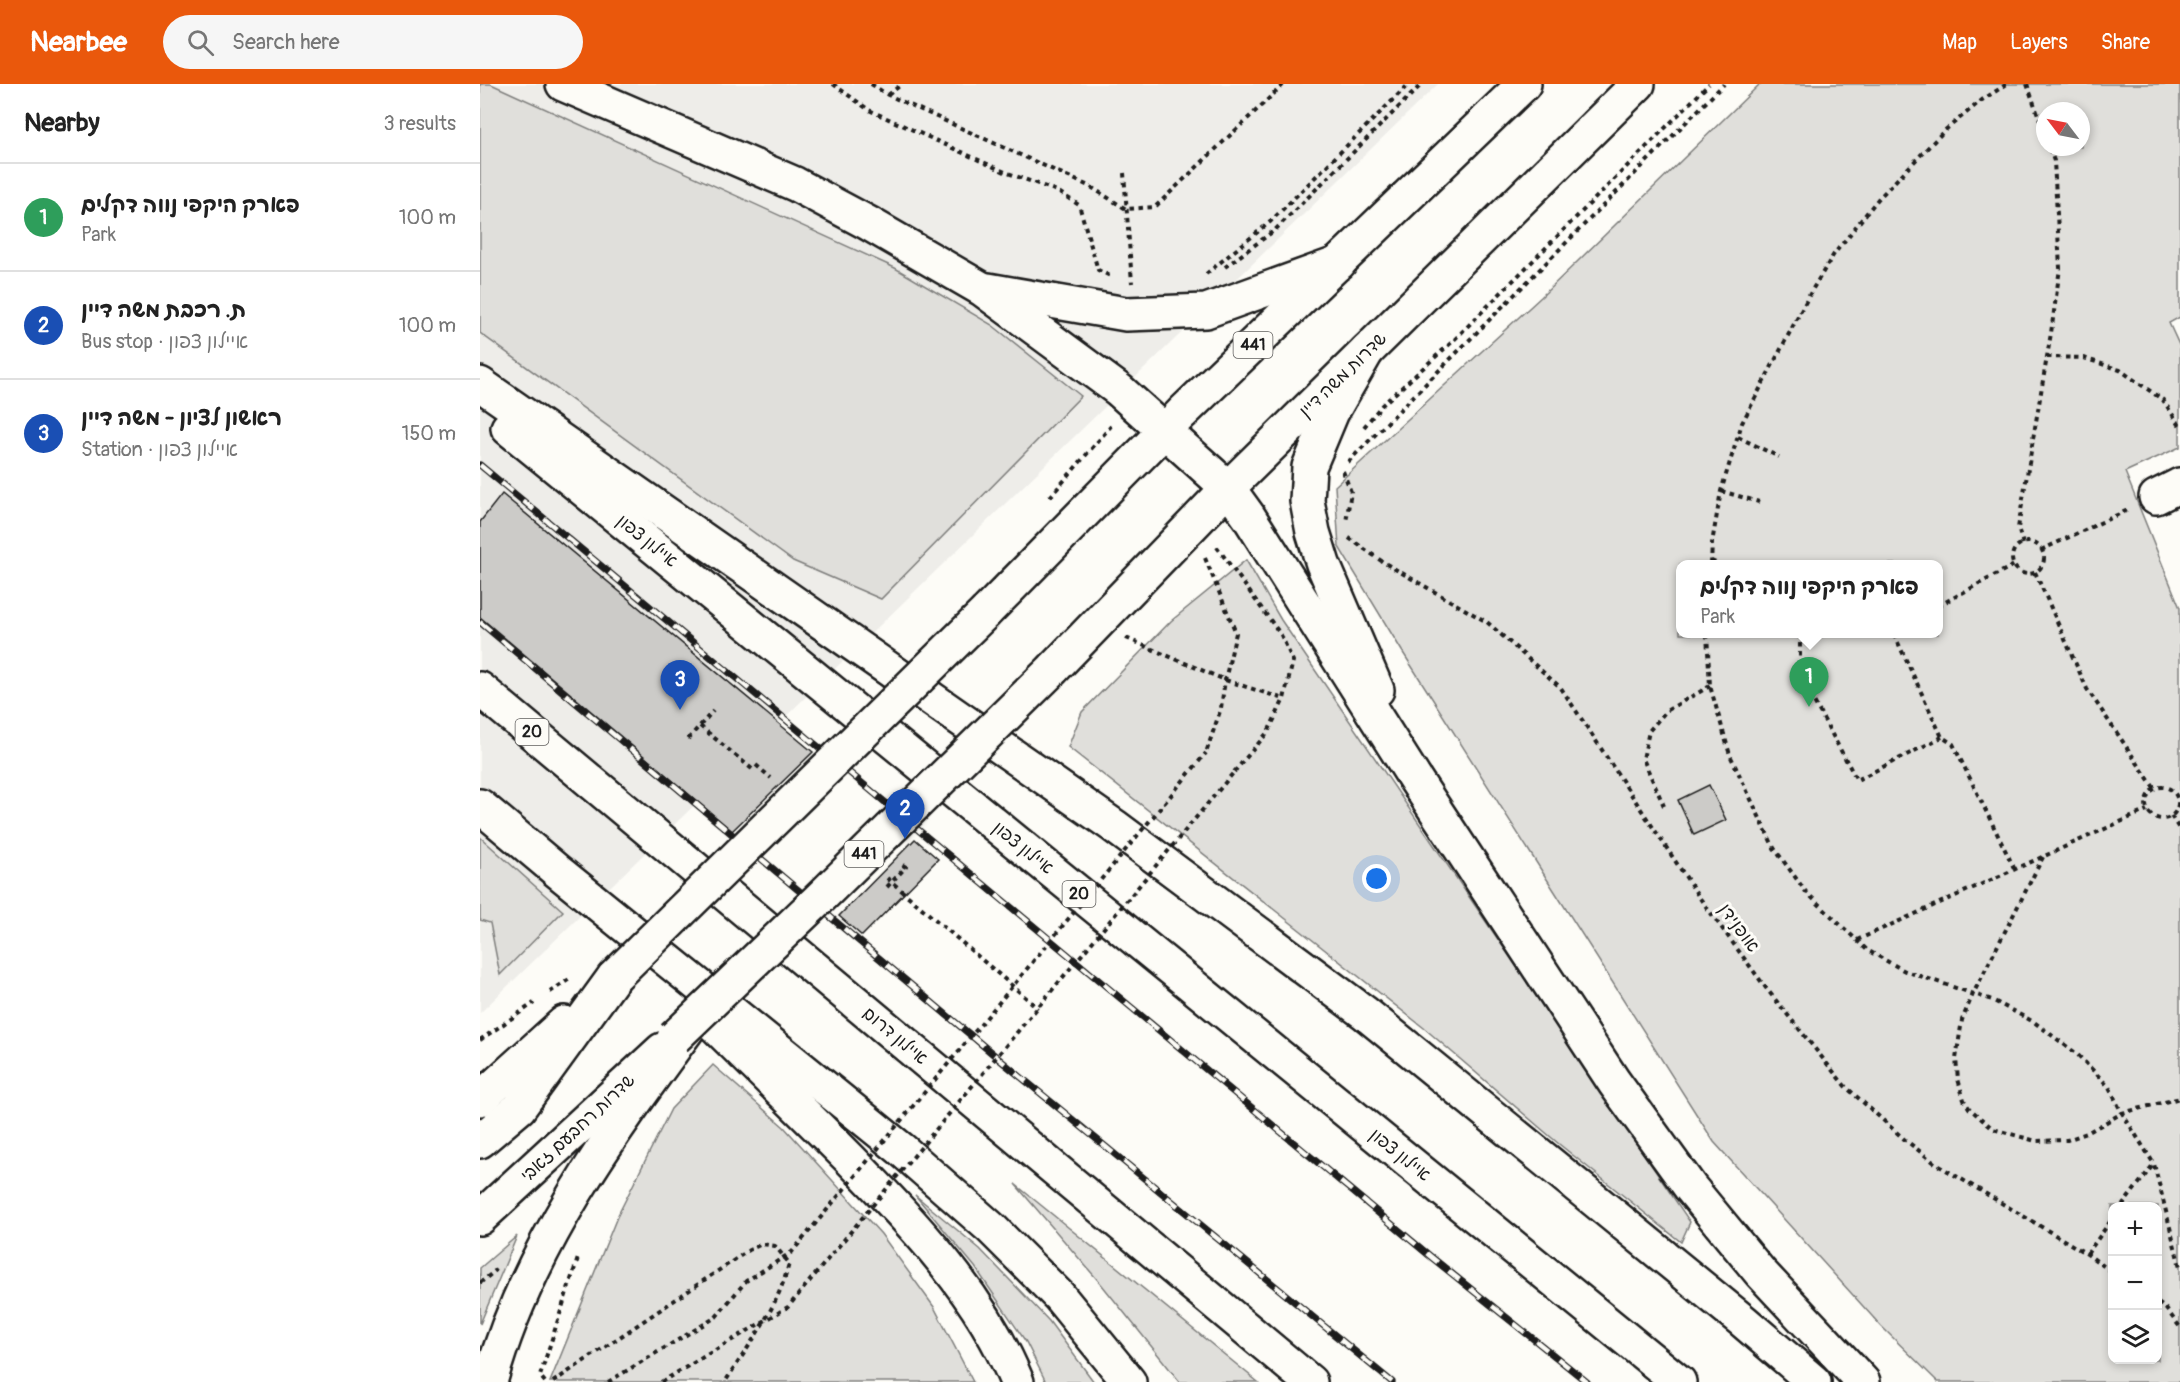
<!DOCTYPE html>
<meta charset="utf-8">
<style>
body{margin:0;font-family:Pangolin,"Playpen Sans Hebrew",sans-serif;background:#f6f6f6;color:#222}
.controls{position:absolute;right:18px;bottom:18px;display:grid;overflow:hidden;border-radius:12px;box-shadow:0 3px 9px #0003}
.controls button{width:54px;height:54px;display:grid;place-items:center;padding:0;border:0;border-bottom:2px solid #e0e0e0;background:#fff;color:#222;font:30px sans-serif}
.compass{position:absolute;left:1556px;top:18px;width:54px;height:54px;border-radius:50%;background:#fff;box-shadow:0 3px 9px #0003;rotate:302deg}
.you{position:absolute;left:897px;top:795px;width:21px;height:21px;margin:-15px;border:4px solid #fff;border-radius:50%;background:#1a73e8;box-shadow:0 0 0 9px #1a73e833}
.badge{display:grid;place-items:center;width:39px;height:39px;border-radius:50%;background:#ea580c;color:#fff;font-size:20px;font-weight:700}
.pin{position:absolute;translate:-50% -50px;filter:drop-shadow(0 2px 3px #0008)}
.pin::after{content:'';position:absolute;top:32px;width:21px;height:18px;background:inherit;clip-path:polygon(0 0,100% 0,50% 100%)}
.popup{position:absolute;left:1196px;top:476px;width:267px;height:78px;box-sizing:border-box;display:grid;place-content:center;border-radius:12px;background:#fff;filter:drop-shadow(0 2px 4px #0005);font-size:20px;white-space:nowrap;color:#767676}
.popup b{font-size:22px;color:#222}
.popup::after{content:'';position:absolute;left:50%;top:100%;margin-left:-12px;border:12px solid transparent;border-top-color:#fff}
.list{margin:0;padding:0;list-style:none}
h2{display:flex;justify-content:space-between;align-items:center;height:78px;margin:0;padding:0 24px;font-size:26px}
h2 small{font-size:20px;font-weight:400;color:#767676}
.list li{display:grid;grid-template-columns:39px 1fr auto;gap:18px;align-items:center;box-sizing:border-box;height:108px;padding:0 24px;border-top:2px solid #e0e0e0}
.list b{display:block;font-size:22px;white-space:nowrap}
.list p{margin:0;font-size:20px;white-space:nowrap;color:#767676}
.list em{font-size:20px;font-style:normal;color:#767676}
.icon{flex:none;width:33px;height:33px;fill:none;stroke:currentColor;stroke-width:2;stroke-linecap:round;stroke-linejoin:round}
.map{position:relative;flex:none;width:1700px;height:1298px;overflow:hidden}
header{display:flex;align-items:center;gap:36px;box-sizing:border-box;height:84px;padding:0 30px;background:#ea580c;color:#fff}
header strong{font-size:28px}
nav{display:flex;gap:33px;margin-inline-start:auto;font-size:21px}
.search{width:420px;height:54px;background:#f6f6f6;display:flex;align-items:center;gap:15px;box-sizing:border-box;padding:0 21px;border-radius:33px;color:#767676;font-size:22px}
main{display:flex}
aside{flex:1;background:#fff}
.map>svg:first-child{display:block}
.built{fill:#eeede9}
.green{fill:#e0dfdb;stroke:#7e7e7c;stroke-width:1.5;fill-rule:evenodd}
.building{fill:#cccbc8;stroke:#1c1c1c;stroke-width:1.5}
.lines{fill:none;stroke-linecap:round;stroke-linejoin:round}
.minor-casing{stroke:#1c1c1c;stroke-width:38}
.major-casing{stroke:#1c1c1c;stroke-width:38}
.highway-casing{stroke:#1c1c1c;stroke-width:38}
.path{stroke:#1c1c1c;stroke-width:4;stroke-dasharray:4.5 4.5;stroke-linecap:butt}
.minor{stroke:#fdfcf7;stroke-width:33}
.major{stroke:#fdfcf7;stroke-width:33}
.highway{stroke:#fdfcf7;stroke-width:33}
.rail-casing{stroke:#1c1c1c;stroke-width:7}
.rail{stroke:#fdfcf7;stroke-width:4.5;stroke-dasharray:14;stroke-linecap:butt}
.major-bridge-casing{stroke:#1c1c1c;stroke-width:38;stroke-linecap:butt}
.path-bridge{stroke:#1c1c1c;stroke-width:4;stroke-dasharray:4.5 4.5;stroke-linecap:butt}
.major-bridge{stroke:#fdfcf7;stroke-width:33}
.labels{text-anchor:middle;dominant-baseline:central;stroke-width:6;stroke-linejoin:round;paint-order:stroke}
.shield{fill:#fdfcf7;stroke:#605f5e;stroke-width:1.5}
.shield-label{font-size:16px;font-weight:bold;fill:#1c1c1c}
.street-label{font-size:18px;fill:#1c1c1c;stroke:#fdfcf7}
</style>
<header>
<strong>Nearbee</strong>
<div class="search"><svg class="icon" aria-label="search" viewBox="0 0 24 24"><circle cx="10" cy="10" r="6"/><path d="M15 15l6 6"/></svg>Search here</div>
<nav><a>Map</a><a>Layers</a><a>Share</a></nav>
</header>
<main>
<aside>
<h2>Nearby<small>3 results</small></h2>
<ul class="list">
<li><span class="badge" style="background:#2e9e5b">1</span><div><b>פארק היקפי נווה דקלים</b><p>Park</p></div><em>100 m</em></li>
<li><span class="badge" style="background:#1a4fb4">2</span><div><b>ת. רכבת משה דיין</b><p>Bus stop · איילון צפון</p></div><em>100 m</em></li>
<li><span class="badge" style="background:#1a4fb4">3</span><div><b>ראשון לציון - משה דיין</b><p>Station · איילון צפון</p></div><em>150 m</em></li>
</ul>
</aside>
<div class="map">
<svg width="1700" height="1298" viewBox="0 0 1700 1298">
<rect width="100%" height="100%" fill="#fdfcf7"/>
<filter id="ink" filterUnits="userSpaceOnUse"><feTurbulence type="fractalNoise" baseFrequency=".0167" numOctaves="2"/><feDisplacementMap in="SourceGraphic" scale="12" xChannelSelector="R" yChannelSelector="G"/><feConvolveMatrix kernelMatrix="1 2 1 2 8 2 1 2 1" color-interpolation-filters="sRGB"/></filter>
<g filter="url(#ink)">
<path class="built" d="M0,0H958L0,929Z"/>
<g class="green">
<path d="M0,0H11L415,184L512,241L601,312L401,515L313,477L0,249Z"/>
<path d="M1280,0H1700V233L1689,239L1700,263V363L1645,388L1700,524V1298H1458L1401,1242L1234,1058L922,567L859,463L855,402L1061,213ZM1565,27H1601V63H1565ZM1200,480H1458V550H1200ZM1632,1122H1678V1276H1632Z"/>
<path d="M766,476L801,536L1210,1138L1201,1158L1079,1060L944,944L588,663L602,628L691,537Z"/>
<path d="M0,753L83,827L20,891L10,839L0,836Z"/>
<path d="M233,981L304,1043L401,1150L454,1223L493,1298H70L137,1133L191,1025Z"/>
<path d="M535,1100L778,1298H700L622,1201Z"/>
<path d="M435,1111L500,1165L569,1237L614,1298H566L546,1258L495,1183Z"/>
<path d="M37,1152L0,1240V1184Z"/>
</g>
<g class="building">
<path d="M22,410L333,668L252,747L0,533V438Z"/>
<path d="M1229,701L1246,736L1214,751L1198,716Z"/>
<path d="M435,755L458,775L382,852L359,832Z"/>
</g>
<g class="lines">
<defs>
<path id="minor" d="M1676,413L1700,401"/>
<g id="major">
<path d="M506,528L702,329L1044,0"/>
<path d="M573,585L748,404L1158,0"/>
<path d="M0,1015L84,939"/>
<path d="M0,1057L39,1024L134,893"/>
<path d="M0,1134L182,966"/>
</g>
<g id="highway">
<path d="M83,0L315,100L388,139L502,205L639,306L748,404L769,433L937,698L1134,998L1210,1103L1280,1188L1383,1298"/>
<path d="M508,206L646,230L726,227L859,179"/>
<path d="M887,267L852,328L829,383L827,417L833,448L843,480L897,606"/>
<path d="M0,300L634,742L885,929L1263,1237L1334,1298"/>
<path d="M28,344L1199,1298"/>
<path d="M0,605L830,1298"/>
<path d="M0,722L76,786L421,1065L511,1144L579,1212L649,1298"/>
<path d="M221,928C271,977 321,1026 371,1076C436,1143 501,1210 537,1298"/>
<path d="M10,1298C48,1161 133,1047 216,934"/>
</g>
</defs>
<use href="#minor" class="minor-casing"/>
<use href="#major" class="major-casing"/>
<use href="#highway" class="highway-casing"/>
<g class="path">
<path d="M353,0L389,26L525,88L577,107L599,121L618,186L632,193"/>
<path d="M391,0L408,11L611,103L646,125L675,123L804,0"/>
<path d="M1547,0L1565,50"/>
<path d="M408,11L422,0"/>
<path d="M644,89L652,199"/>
<path d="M745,183L795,146L942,0"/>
<path d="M726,190L790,138L929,0"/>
<path d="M1567,273L1604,274L1640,286L1683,316L1700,342"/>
<path d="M884,343L902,321L971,259L1229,0"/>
<path d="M1258,353L1299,373"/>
<path d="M868,378L1244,0"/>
<path d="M863,387L871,408L866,438"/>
<path d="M1241,407L1279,418"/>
<path d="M570,413L631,342"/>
<path d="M869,454L903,478L1007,538L1081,604L1219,813L1286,904L1365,1002L1424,1055L1456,1080L1607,1170L1632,1188"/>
<circle cx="1548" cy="474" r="16"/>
<path d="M1543,460L1538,444L1571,249L1580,184L1574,77L1569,63"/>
<path d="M737,463L801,551L813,577L804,615L788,648L754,688"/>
<path d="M1561,466L1648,426"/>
<path d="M725,474L756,549L745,596L741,624L726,669"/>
<path d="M1231,477L1239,480"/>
<path d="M1231,480L1232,459L1241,407L1262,339L1332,206L1354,170L1398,115L1464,47L1502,16L1527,0"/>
<path d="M1555,488L1607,605L1675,705"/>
<path d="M1458,522L1534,481"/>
<path d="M1227,550L1230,602L1250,671L1294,764L1326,808L1387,866L1425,887L1512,916L1554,938L1597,970L1629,1003L1642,1029L1674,1080L1700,1183"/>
<path d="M1320,550V592L1377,696L1462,653"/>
<path d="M1414,550L1462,653L1473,660L1535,786"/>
<path d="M646,554L745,596L804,615"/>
<path d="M220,642L272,685"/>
<path d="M208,655L233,627"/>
<path d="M276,681L291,694"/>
<circle cx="1682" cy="719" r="16"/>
<path d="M1184,722L1163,675L1169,647L1186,627L1230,602"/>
<path d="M1691,732L1700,746"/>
<path d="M1563,773L1493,910L1482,936L1476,975L1478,995L1484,1016L1489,1024L1513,1045L1556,1057L1587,1056L1607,1049L1642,1029L1700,1014"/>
<path d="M407,803L426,783L421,780"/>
<path d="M1377,856L1667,726"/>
<path d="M70,908L91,894"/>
<path d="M0,956L54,919"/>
<path d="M1642,1122L1673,1081"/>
<path d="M1607,1170L1632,1135"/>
<path d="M0,1199L16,1186"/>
<path d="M1678,1219L1686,1225L1700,1243"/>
<path d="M65,1298L60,1292L98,1174"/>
<path d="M73,1298L269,1166L282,1160L295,1162L309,1179C299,1222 269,1261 245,1298"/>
</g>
<use href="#minor" class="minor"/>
<use href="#major" class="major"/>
<use href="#highway" class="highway"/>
<defs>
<g id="rail">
<path d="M0,381L950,1172L1107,1298"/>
<path d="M0,538L519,975L912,1298"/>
</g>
</defs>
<use href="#rail" class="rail-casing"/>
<use href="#rail" class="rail"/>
<defs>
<g id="major-bridge">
<path d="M134,893L506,528"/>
<path d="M194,954L339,815L573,585"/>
</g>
</defs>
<use href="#major-bridge" class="major-bridge-casing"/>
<g class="path-bridge">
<path d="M407,794L558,924"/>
<path d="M128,1298L236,1233L266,1197L312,1168L726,669"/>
<path d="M181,1298L308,1223L754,688"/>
</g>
<use href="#major-bridge" class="major-bridge"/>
</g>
</g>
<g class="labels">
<g class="shield">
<rect x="753.5" y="248" width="39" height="26" rx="4.5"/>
<rect x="35.5" y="635" width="33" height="26" rx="4.5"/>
<rect x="364.5" y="757" width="39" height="26" rx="4.5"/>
<rect x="582.5" y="797" width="33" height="26" rx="4.5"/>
</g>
<g class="shield-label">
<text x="773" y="261">441</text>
<text x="52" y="648">20</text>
<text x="384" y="770">441</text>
<text x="599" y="810">20</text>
</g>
<g class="street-label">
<text transform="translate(863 291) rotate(-44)">שדרות משה דיין</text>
<text transform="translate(167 457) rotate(39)">איילון צפון</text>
<text transform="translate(543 764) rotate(39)">איילון צפון</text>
<text transform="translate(1259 844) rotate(54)">אופנידן</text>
<text transform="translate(415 952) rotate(40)">איילון דרום</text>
<text transform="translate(98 1044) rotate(-43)">שדרות רחבעם זאבי</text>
<text transform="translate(920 1071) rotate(39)">איילון צפון</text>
</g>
</g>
</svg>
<div class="controls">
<button>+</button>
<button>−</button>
<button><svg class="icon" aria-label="layers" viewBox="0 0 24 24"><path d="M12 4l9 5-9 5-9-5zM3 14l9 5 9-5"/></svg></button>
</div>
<svg class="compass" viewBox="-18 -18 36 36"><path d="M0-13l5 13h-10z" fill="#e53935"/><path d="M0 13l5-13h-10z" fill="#767676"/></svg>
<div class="you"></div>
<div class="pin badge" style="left:1329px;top:623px;background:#2e9e5b">1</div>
<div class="popup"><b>פארק היקפי נווה דקלים</b>Park</div>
<div class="pin badge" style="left:425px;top:755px;background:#1a4fb4">2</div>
<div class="pin badge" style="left:200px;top:626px;background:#1a4fb4">3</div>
</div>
</main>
